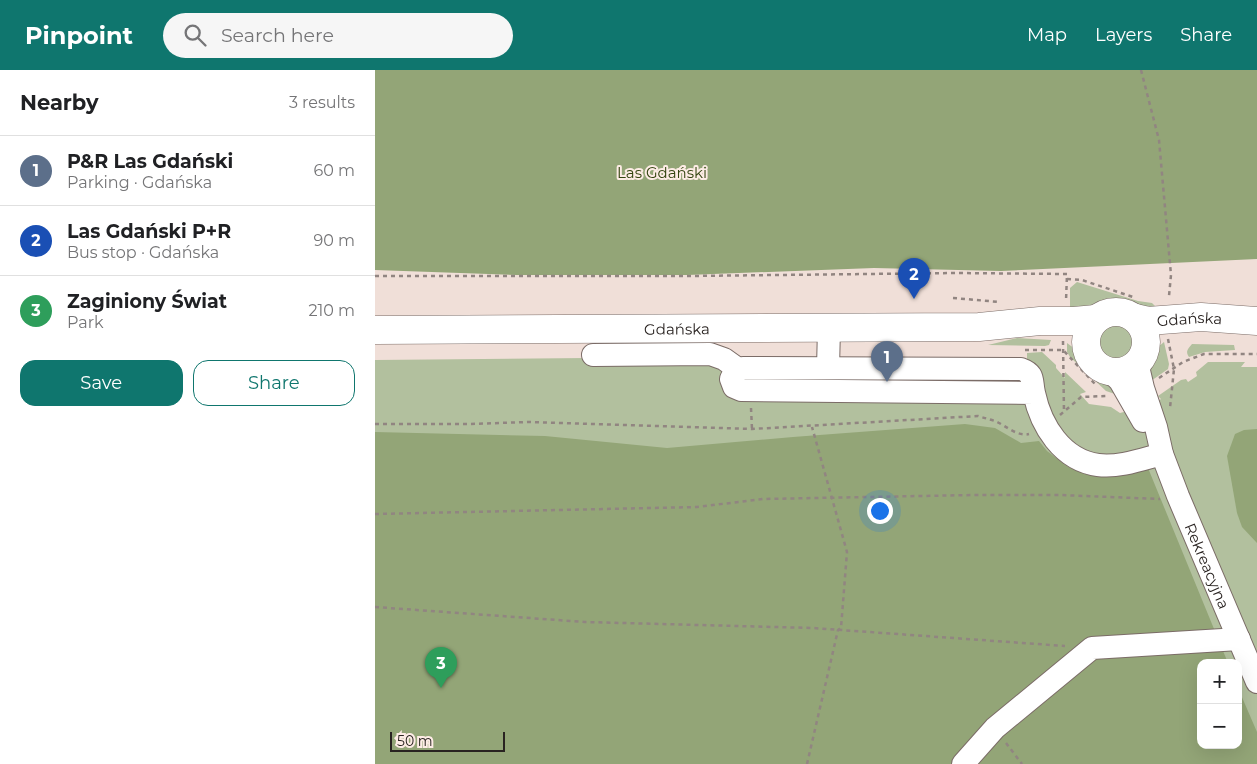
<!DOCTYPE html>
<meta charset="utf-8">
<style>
body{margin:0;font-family:Montserrat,sans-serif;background:#f6f6f6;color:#202124}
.controls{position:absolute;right:15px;bottom:15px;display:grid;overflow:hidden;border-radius:10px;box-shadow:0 5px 20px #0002}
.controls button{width:45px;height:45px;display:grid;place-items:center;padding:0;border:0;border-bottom:1px solid #e0e0e0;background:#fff;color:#202124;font:25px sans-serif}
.scale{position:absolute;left:15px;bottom:12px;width:115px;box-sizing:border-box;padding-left:5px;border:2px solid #292321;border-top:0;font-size:14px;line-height:18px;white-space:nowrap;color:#292321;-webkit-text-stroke:4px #fdece5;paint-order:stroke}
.you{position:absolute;left:504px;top:440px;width:18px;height:18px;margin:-12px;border:4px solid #fff;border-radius:50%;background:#1a73e8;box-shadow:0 0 0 8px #1a73e833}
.badge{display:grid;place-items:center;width:32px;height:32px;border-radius:50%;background:#0f766e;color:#fff;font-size:16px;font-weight:700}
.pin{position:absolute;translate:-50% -41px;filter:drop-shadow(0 1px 2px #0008)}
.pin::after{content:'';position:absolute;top:26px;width:18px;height:15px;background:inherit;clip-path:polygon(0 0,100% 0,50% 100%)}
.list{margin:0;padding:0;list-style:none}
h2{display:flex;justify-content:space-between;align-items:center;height:65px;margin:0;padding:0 20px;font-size:21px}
h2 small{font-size:16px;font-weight:400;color:#757577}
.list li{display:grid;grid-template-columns:32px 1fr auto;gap:15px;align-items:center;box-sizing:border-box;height:70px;padding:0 20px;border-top:1px solid #e0e0e0}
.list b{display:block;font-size:19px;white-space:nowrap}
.list p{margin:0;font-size:16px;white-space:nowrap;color:#757577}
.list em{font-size:16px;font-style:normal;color:#757577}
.actions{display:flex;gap:10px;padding:15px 20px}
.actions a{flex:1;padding:11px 0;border:1px solid #0f766e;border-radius:15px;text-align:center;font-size:18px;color:#0f766e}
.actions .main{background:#0f766e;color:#fff}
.icon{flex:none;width:28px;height:28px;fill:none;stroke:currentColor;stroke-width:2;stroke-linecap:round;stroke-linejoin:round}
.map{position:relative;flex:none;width:882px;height:694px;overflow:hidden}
header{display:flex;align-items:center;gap:30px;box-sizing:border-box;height:70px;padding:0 25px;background:#0f766e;color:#fff}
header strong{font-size:24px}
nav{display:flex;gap:28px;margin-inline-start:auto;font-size:18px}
.search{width:350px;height:45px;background:#f6f6f6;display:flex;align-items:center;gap:12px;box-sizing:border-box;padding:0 18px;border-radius:28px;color:#757577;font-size:19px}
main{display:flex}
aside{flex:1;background:#fff}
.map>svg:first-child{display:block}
.green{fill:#b2c09e;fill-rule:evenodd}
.forest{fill:#93a577}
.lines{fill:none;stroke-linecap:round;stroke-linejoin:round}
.minor-casing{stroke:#7b6c67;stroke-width:24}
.major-casing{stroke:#7b6c67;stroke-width:29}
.path{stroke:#918581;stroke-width:2.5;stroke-dasharray:4 4;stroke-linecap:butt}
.minor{stroke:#fff;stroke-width:22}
.major{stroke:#fff;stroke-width:28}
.labels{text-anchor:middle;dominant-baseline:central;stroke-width:4;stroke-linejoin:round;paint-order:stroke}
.park-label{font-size:15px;fill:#334410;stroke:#fdece5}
.street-label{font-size:15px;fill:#292321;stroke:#fdece5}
</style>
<header>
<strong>Pinpoint</strong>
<div class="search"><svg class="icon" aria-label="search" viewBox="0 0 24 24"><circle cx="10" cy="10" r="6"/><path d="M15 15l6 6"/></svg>Search here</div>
<nav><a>Map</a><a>Layers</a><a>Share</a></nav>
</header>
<main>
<aside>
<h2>Nearby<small>3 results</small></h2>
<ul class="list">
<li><span class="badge" style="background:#5c6f8a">1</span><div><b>P&amp;R Las Gdański</b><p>Parking · Gdańska</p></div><em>60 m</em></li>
<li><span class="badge" style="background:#1a4fb4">2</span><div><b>Las Gdański P+R</b><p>Bus stop · Gdańska</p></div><em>90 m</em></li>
<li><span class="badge" style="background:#2e9e5b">3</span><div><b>Zaginiony Świat</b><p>Park</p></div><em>210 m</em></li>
</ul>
<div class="actions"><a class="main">Save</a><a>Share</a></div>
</aside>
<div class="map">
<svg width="882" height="694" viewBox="0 0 882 694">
<rect width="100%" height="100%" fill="#f0dfd8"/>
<g class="green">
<path d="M702,212L763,231L777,233L781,237L766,244L749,236L743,235L729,237L717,242L695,245V218Z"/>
<circle cx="740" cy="272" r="18"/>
<path d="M642,268L676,270L674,275L670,276L613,275Z"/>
<path d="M789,272L794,294L793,299L776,311L773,289L783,277Z"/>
<path d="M692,273L700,279L716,300L734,310L740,324L731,321L695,287L692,282Z"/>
<path d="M817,274L859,275L860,280L830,282L814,287C810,281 813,279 817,274Z"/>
<path d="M667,282L681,295V298L690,308V302L711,322L705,324L714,334L736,337L745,343L779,334L786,329L783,326L806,310L811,309L813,312L822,306L821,302L833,292H870L866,297H882V694H0V290L318,287L652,290V283ZM826,593H863V675H826Z"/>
</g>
<g class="forest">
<path d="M0,0H882V189L626,201L499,198L312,205H142L0,200Z"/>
<path d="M590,354L620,358L646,373L664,371L672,381L693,397L723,407L773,398L853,593H826V675H863V618L882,662V694H0V362L170,366L292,378L418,367Z"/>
<path d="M882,359V473L867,457L862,443L852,386L860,364L869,360Z"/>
</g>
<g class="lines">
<defs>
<g id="minor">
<path d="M218,285L335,284L349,289L363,299"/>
<path id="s1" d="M765,290L764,301L768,318L781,357L787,384L803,426L882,612"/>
<path d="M453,298L454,258"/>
<path d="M736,302L745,311L768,351"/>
<path d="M659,323L366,320L359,317L356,309L360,301L368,298L646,299C660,304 656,310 659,323C666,356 687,390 723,395C743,398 768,389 787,384"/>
<path d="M588,694L620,658L717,578L864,569"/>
</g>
<g id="major">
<circle cx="741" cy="272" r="30"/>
<path id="s2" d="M760,248L773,251L826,247L882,251"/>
<path id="s3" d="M0,260L604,257L665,251H699L721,249"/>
</g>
</defs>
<use href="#minor" class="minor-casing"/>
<use href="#major" class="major-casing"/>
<g class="path">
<path d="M766,0L784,70L796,205L794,226"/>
<path d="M0,206H314L581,203L692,204L691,231"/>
<path d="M692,209L707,210L758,227"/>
<path d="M578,228L625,232"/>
<path d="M793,269L799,299L795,338"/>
<path d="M688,271L689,343"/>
<path d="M650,280H688L720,314"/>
<path d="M784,308L808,292L829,284H882"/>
<path d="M376,338L377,359"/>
<path d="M685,345L706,327L732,326"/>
<path d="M0,354H93L155,352L377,359L603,346C609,348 614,349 620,351C630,355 642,367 654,364"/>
<path d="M0,444L322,437L388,429L598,425H685L785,429"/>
<path d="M0,537L210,552L438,558L690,576"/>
<path d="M631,673L647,694"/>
<path d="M432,694L463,560L466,558L472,482L437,357"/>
</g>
<use href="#minor" class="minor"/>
<use href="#major" class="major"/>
</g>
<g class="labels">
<g class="park-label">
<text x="287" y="102">Las Gdański</text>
</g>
<g class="street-label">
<text stroke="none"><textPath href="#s2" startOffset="55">Gdańska</textPath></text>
<text stroke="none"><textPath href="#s3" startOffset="302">Gdańska</textPath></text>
<text stroke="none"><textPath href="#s1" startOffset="218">Rekreacyjna</textPath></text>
</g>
</g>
</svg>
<div class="controls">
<button>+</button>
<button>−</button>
</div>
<div class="scale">50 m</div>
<div class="you"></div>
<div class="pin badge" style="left:512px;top:312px;background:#5c6f8a">1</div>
<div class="pin badge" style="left:539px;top:229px;background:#1a4fb4">2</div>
<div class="pin badge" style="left:66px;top:618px;background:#2e9e5b">3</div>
</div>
</main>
